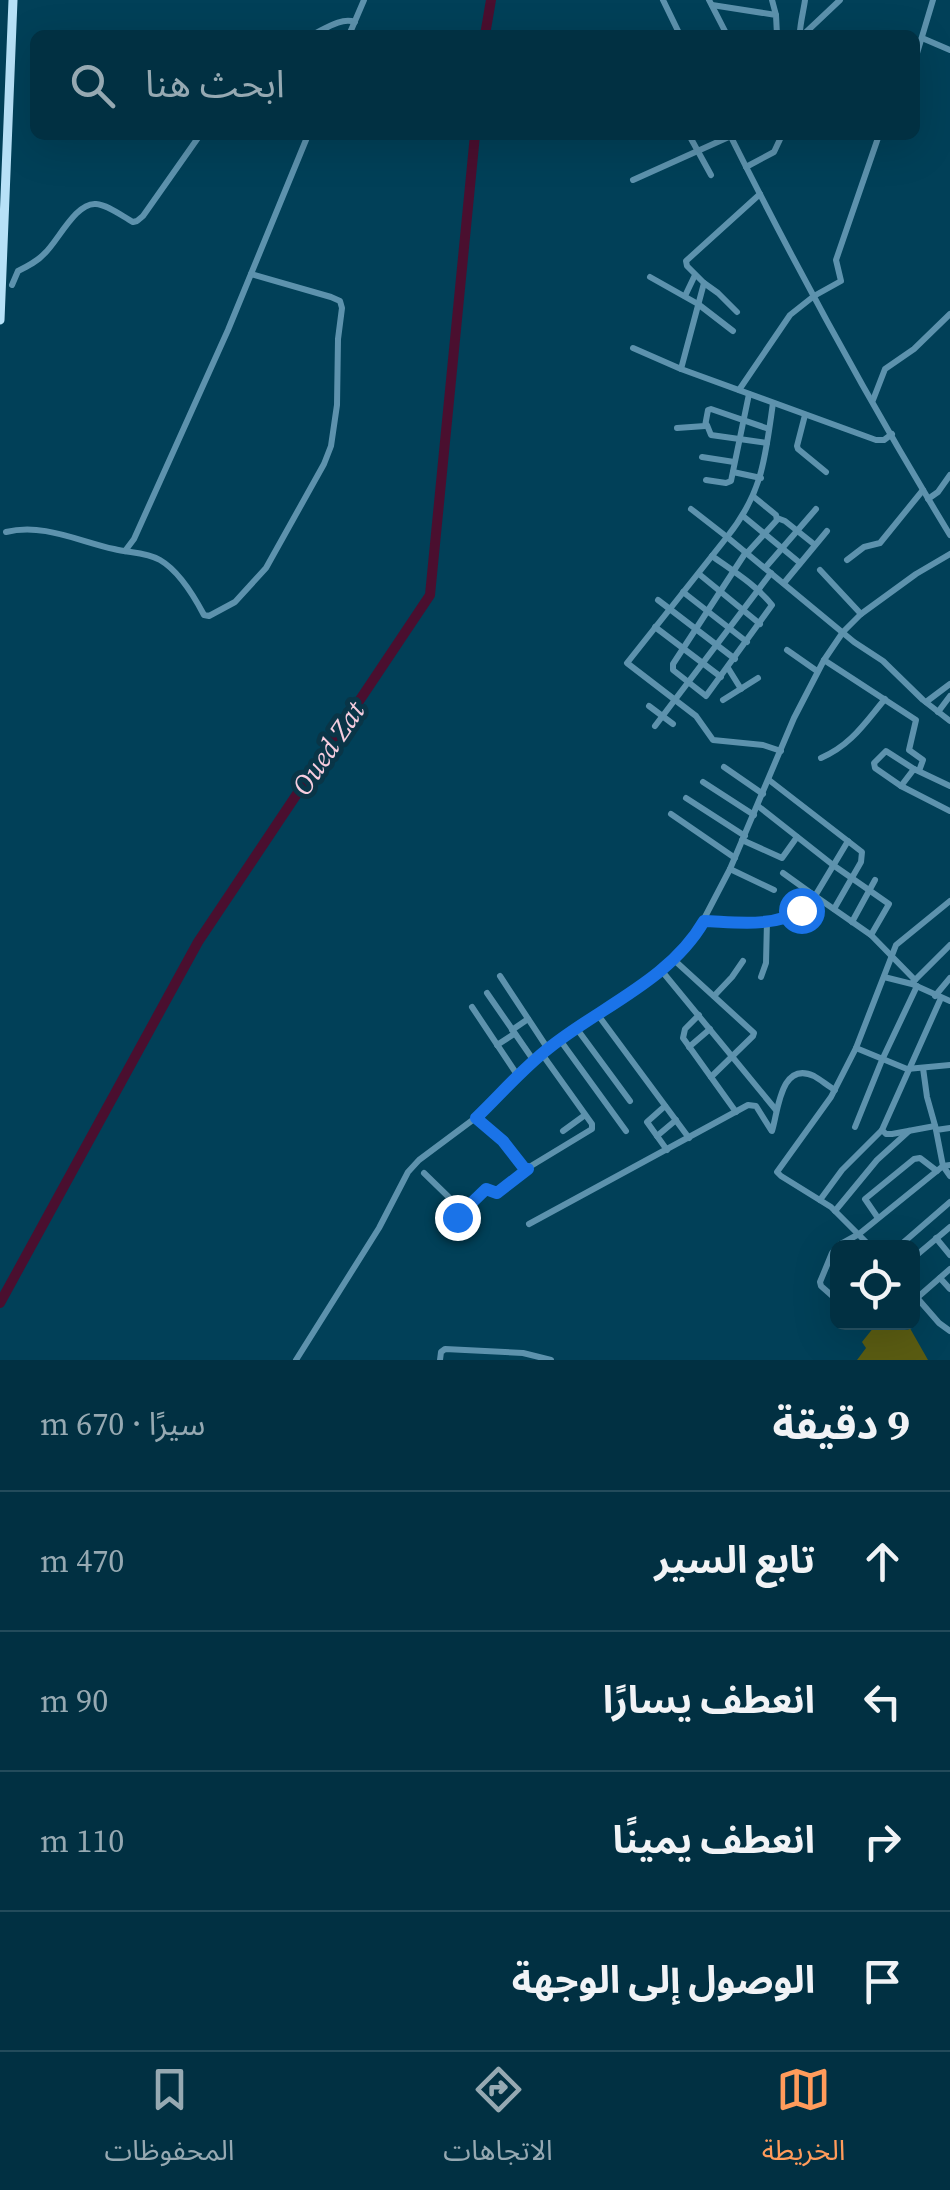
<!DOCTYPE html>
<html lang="ar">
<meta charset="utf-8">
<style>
body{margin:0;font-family:"Source Serif 4","Noto Sans Arabic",serif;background:#0b3849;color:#f1f3f6;direction:rtl}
.controls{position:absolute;right:30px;bottom:30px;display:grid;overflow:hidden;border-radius:15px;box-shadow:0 10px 40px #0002}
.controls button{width:90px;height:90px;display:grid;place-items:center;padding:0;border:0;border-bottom:2px solid #234b5b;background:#013042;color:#f1f3f6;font:50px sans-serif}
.stop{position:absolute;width:30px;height:30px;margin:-22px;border:8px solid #1a73e8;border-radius:50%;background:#fff}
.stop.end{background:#1a73e8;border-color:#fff;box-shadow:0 2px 10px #0008}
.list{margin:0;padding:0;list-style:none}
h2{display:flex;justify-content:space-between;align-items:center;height:130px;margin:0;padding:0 40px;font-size:42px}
h2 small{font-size:32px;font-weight:400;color:#96a9b2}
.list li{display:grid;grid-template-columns:65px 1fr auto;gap:30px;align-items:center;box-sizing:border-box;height:140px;padding:0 40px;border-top:2px solid #234b5b}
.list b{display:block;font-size:38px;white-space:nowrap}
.list em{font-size:32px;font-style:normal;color:#96a9b2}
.icon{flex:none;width:55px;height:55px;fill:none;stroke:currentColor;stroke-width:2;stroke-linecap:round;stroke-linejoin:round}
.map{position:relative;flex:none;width:950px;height:1360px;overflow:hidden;direction:ltr}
.search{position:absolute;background:#013042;box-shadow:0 10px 40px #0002;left:30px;right:30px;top:30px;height:110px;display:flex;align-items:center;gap:25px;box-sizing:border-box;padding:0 35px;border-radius:15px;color:#96a9b2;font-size:38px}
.sheet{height:690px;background:#013042}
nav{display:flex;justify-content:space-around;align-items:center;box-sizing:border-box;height:140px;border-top:2px solid #234b5b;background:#013042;font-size:28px;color:#96a9b2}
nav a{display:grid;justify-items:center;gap:5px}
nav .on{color:#ff9b5b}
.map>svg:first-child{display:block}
.green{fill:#5a5c12}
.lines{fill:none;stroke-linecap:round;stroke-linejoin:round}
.river{stroke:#4a0f2f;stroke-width:10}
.minor{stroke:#5d92ad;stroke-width:6}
.major{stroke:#b7e1f7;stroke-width:9}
.route{stroke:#1a73e8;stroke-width:12}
.labels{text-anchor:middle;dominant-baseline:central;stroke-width:10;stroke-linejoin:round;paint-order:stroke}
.water-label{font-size:28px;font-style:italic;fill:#f6cdde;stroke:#093547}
</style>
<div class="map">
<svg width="950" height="1360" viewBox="0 0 950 1360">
<rect width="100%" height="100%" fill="#014058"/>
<path class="green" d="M878,1322L907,1323L928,1360H857L866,1348L862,1342Z"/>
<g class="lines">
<g class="river">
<path d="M485,35L491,0"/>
<path d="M0,1303L198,942L430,595L475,135"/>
</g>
<g class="minor">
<path d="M663,0L680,35"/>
<path d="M709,0L727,35"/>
<path d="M772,0L776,15"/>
<path d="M712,5L776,15L777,35"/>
<path d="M312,35C325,29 341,17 355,22"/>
<path d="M349,35L364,0"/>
<path d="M800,35C799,28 804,9 805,0"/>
<path d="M803,35L840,0"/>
<path d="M922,38L950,50"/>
<path d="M915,60L933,0"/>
<path d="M689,135L711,175"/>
<path d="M730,135C798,271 871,405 950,535"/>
<path d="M746,167L774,152L782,135"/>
<path d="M633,180L731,136"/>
<path d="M760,194L686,261L687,266L704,283L681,369L876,440H884L892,434"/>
<path d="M650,277L698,304L733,331"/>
<path d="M704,283L718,293L737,312"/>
<path d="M12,285L18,271C28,266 38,261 45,253C58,241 76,202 96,204C108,205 122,216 133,222L137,221L143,216L200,135"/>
<path d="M685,296L695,275"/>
<path d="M633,348L681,369"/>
<path d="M739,390L790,315L814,296L841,281L836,260L879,135"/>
<path d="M873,400L885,369L914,349L950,314"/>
<path d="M773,403C765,458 763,492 727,537L854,642L883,661L923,700L950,721"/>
<path d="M805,415L797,446L798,449L826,472"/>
<path d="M707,425L711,435L767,443"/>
<path d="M677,428L705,426L708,410L711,409L769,429"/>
<path d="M702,457L734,462"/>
<path d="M733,472L761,478"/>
<path d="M706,480L726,483L731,481L749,394"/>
<path d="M928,499L938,492L950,475"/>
<path d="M691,509L727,537L627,663L696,716L713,740L763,745L781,751"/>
<path d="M743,516L800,563"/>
<path d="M777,518L785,521L815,545"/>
<path d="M6,532C43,523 78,541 114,549C129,553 146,552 160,560C179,571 194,596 204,615L209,616L235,602L266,568L324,464L331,446L337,405L338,339L342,308L340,301L331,297L251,274"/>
<path d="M125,551L134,539L228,330L308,135"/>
<path d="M747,553L777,520L776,515L754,497"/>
<path d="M712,556C733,571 756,585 772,605L706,696L673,670V664L746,552"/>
<path d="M847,560L864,547L880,543L923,490"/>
<path d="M765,568L816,509"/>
<path d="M820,570L861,614"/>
<path d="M699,574L760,624"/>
<path d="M784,583L827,531"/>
<path d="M683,592L747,642"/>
<path d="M658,600L735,659"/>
<path d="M655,627L721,677"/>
<path d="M787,650L817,671"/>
<path d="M824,660L916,720L909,750L923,760L919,771"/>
<path d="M728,668L741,689"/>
<path d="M723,700L758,678"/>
<path d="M926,702L950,684"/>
<path d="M649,706L673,724"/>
<path d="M938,712L950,696"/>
<path d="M655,726L771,573"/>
<path d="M821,758C851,745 864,724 885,699"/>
<path d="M724,767L763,794"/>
<path d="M769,780L862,852L861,862L834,909"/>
<path d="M703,782L754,815"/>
<path d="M901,786L875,768L874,763L886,751L914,769"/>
<path d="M950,786L914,769L901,786L950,811"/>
<path d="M686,798L745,836"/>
<path d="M758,806L833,865L889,904L871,935"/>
<path d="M671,814L735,858"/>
<path d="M742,840L782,858L797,837"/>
<path d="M730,869L774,890"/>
<path d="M783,873L815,896L848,841"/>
<path d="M704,921C725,922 771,925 789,918C800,913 807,904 815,896L871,935L915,980"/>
<path d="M852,922L875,880"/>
<path d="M673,959L754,1033L753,1036L711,1077"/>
<path d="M661,970L776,1110"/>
<path d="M500,976L548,1049"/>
<path d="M761,977L766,963L767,921"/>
<path d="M884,977L912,984L950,1001"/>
<path d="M912,983L950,945"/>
<path d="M487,993L534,1061"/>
<path d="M714,996L732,977L743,961"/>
<path d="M935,996L950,978"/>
<path d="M472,1007L518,1076"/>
<path d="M598,1015L689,1138"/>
<path d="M699,1015L685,1029L683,1038L736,1112"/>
<path d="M577,1029L630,1101"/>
<path d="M512,1030L528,1019"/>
<path d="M560,1040L626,1131"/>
<path d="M497,1045L514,1034"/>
<path d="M689,1047L710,1029"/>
<path d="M856,1048L907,1069L950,1065"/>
<path d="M923,1068L927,1097L936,1129"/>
<path d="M665,1106L647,1122L667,1150"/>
<path d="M476,1118L503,1141L526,1169L592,1129V1124L542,1054"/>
<path d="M935,1126L892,1134H886L882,1130L941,998"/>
<path d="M855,1127L882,1060L917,986"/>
<path d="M950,1128L936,1130L943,1166L950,1176"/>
<path d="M563,1131L585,1115"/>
<path d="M772,1131C778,1113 780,1060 814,1076C821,1080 828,1086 835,1090"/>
<path d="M657,1136L676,1120"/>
<path d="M424,1173L463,1211"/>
<path d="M820,1200L842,1170L882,1130"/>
<path d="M835,1211L877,1160L909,1131"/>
<path d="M457,1217L486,1189L497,1193L527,1170"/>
<path d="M878,1218L865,1199L914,1159L920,1158L937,1171"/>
<path d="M529,1224L748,1105L756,1106L771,1130"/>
<path d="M936,1238L950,1255"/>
<path d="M872,1248L831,1207L781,1176L777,1172L831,1097L856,1048L896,945L950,901"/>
<path d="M897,1248L950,1202"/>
<path d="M912,1259L950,1227"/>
<path d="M940,1278L950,1289"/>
<path d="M912,1292L939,1323L950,1331"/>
<path d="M918,1297L950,1269"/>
<path d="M838,1301L821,1286L820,1282L832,1253L839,1245L859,1234L943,1166L950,1165"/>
<path d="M296,1360L379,1228L408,1172L419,1160L478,1116L548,1049L661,970L695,936L730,869L794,718L824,660L843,632L861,614L916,574L950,554"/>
<path d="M440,1360L441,1352L445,1349L523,1353L551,1360"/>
</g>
<path class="major" d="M0,320L13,0"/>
</g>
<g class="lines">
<path class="route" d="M457,1217L486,1189L497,1193L528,1169L524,1168L503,1141L476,1118C500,1095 522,1069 549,1048C600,1007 670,980 704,921C735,922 774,928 801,910"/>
</g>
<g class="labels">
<g class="water-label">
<text transform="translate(328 748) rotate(-56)">Oued Zat</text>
</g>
</g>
</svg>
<div class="controls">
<button><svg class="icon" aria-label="locate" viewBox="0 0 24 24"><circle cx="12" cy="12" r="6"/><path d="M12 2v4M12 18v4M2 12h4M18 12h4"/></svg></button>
</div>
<div class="stop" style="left:801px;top:910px"></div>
<div class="stop end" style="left:457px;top:1217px"></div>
<div class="search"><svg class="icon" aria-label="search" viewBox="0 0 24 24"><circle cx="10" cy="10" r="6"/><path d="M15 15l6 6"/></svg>ابحث هنا</div>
</div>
<section class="sheet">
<h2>9 دقيقة<small>سيرًا · 670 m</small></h2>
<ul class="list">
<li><svg class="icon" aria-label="ahead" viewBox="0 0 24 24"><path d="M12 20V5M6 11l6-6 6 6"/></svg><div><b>تابع السير</b></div><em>470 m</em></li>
<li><svg class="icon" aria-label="left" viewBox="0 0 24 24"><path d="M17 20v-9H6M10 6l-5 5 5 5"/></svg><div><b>انعطف يسارًا</b></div><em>90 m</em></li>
<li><svg class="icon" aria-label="right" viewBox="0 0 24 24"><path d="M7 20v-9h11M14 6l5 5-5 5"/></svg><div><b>انعطف يمينًا</b></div><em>110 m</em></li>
<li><svg class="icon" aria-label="arrive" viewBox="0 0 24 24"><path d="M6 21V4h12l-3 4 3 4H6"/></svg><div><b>الوصول إلى الوجهة</b></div></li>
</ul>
</section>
<nav>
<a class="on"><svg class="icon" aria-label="map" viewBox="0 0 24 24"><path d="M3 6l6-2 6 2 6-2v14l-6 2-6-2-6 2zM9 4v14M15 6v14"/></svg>الخريطة</a>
<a><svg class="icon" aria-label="directions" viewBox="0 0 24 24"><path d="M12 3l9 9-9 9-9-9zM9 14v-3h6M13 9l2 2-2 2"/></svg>الاتجاهات</a>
<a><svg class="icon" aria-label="saved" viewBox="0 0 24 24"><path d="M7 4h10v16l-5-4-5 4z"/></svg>المحفوظات</a>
</nav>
